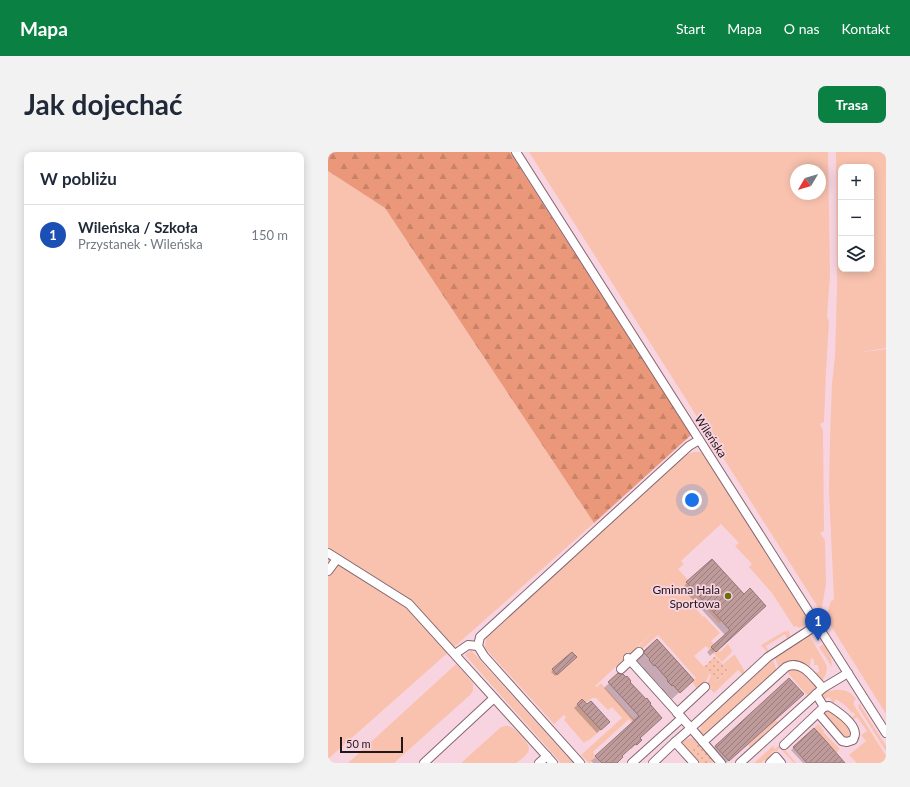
<!DOCTYPE html>
<html lang="pl">
<meta charset="utf-8">
<style>
body{margin:0;font-family:Lato,sans-serif;background:#f2f2f3;color:#1f2937}
.controls{position:absolute;right:12px;top:12px;display:grid;overflow:hidden;border-radius:8px;box-shadow:0 2px 10px #0003}
.controls button{width:36px;height:36px;display:grid;place-items:center;padding:0;border:0;border-bottom:1px solid #e0e1e3;background:#fff;color:#1f2937;font:20px sans-serif}
.compass{position:absolute;left:462px;top:12px;width:36px;height:36px;border-radius:50%;background:#fff;box-shadow:0 2px 10px #0003;rotate:232deg}
.scale{position:absolute;left:12px;bottom:10px;width:63px;box-sizing:border-box;padding-left:4px;border:2px solid #23161b;border-top:0;font-size:11px;line-height:14px;white-space:nowrap;color:#23161b;-webkit-text-stroke:3px #f8d4e1;paint-order:stroke}
.you{position:absolute;left:364px;top:348px;width:14px;height:14px;margin:-10px;border:3px solid #fff;border-radius:50%;background:#1a73e8;box-shadow:0 0 0 6px #1a73e833}
.badge{display:grid;place-items:center;width:26px;height:26px;border-radius:50%;background:#0b8043;color:#fff;font-size:13px;font-weight:700}
.pin{position:absolute;translate:-50% -33px;filter:drop-shadow(0 1px 2px #0008)}
.pin::after{content:'';position:absolute;top:21px;width:14px;height:12px;background:inherit;clip-path:polygon(0 0,100% 0,50% 100%)}
.list{margin:0;padding:0;list-style:none}
h2{display:flex;justify-content:space-between;align-items:center;height:52px;margin:0;padding:0 16px;font-size:17px}
h2 small{font-size:13px;font-weight:400;color:#747a83}
.list li{display:grid;grid-template-columns:26px 1fr auto;gap:12px;align-items:center;box-sizing:border-box;height:60px;padding:0 16px;border-top:1px solid #e0e1e3}
.list b{display:block;font-size:15px;white-space:nowrap}
.list p{margin:0;font-size:13px;white-space:nowrap;color:#747a83}
.list em{font-size:13px;font-style:normal;color:#747a83}
.icon{flex:none;width:22px;height:22px;fill:none;stroke:currentColor;stroke-width:2;stroke-linecap:round;stroke-linejoin:round}
.map{position:relative;flex:none;width:558px;height:611px;overflow:hidden;border-radius:8px}
header{display:flex;align-items:center;gap:24px;box-sizing:border-box;height:56px;padding:0 20px;background:#0b8043;color:#fff}
header strong{font-size:19px}
nav{display:flex;gap:22px;margin-inline-start:auto;font-size:14px}
.intro{display:flex;align-items:center;justify-content:space-between;box-sizing:border-box;height:96px;padding:0 24px}
h1{margin:0;font-size:28px}
.button{padding:10px 18px;border-radius:8px;background:#0b8043;color:#fff;font-size:14px;font-weight:700}
main{display:flex;gap:24px;padding:0 24px}
aside{flex:1;background:#fff;border-radius:8px;box-shadow:0 2px 10px #0003}
.map>svg:first-child{display:block}
.green{fill:#f8c2ae;fill-rule:evenodd}
.forest{fill:url(#forest-firs)}
.park{fill:url(#park-dots)}
.shadow{fill:#0003}
.building{fill:url(#building-hatch);stroke:#977575}
.lines{fill:none;stroke-linecap:round;stroke-linejoin:round}
.minor-casing{stroke:#856571;stroke-width:10}
.minor{stroke:#fff;stroke-width:8}
.poi-dot{fill:#6a6d10;stroke:#f8d4e1;stroke-width:1.5}
.labels{text-anchor:middle;dominant-baseline:central;stroke-width:3.5;stroke-linejoin:round;paint-order:stroke}
.street-label{font-size:12px;fill:#23161b;stroke:#f8d4e1}
.poi-label{font-size:12px;fill:#23161b;stroke:#f8d4e1;text-anchor:end}
</style>
<header>
<strong>Mapa</strong>
<nav><a>Start</a><a>Mapa</a><a>O nas</a><a>Kontakt</a></nav>
</header>
<div class="intro"><h1>Jak dojechać</h1><a class="button">Trasa</a></div>
<main>
<aside>
<h2>W pobliżu<small></small></h2>
<ul class="list">
<li><span class="badge" style="background:#1a4fb4">1</span><div><b>Wileńska / Szkoła</b><p>Przystanek · Wileńska</p></div><em>150 m</em></li>
</ul>
</aside>
<div class="map">
<svg width="558" height="611" viewBox="0 0 558 611">
<defs>
<pattern id="forest-firs" width="22" height="20" patternUnits="userSpaceOnUse"><rect width="22" height="20" fill="#ea9879"/><path d="M5 1l3.5 6h-7zM16 11l3.5 6h-7z" fill="#c88268"/></pattern>
<pattern id="park-dots" width="8" height="8" patternUnits="userSpaceOnUse"><rect width="8" height="8" fill="#f8c2ae"/><path d="M2 2h.1M6 6h.1" fill="none" stroke="#d4a695" stroke-width="1.8" stroke-linecap="round"/></pattern>
<pattern id="building-hatch" width="6" height="6" patternUnits="userSpaceOnUse"><rect width="6" height="6" fill="#be9a9a"/><path d="M-1 1l2-2M0 6l6-6M5 7l2-2" fill="none" stroke="#9a7d7d"/></pattern>
</defs>
<rect width="100%" height="100%" fill="#f8d4e1"/>
<g class="green">
<path d="M201,0H500L502,123L499,165L501,169L498,220L496,270L492,272L495,278L496,379L492,381L497,388L498,432L493,460ZM468,18H492V42H468Z"/>
<path d="M508,0H558V196L528,201L558,197V562L498,466L503,449L506,448L501,339L502,285L504,232L507,204L509,136ZM513,15H543V117H513Z"/>
<path d="M0,19L57,56L266,371L0,607Z"/>
<path d="M366,300H372L377,304L480,467V471L479,475L476,474L471,476L468,474L466,475L444,441L421,415L424,412L407,394L411,391L393,372L353,409L356,412L350,417L360,428L358,431L394,469L391,471L375,453L369,458L375,465L376,464L392,481L383,489L386,492L383,495L387,500L390,498L392,500L400,492L404,499L403,501L394,510L378,494L366,504L382,521L377,531L370,538L364,530L368,526L330,483L313,498L310,495L324,481L267,534L269,535L273,531L307,568L304,571L301,567L265,600L268,605L262,611H261L253,603L294,566L284,555L280,558L268,546H264L258,551L254,547L249,552L273,578L260,589L259,588L256,591L236,568L238,565L236,563L226,572L157,496L158,485L349,310L358,303Z"/>
<path d="M460,478L462,483L460,488L457,482L438,494L441,500L440,501L433,493L457,479L458,480Z"/>
<path d="M481,483L498,512C500,518 498,523 494,529L487,521L491,520L490,513H486V508L483,506L482,513L481,515C469,505 462,510 451,517L447,506Z"/>
<path d="M496,492L503,505L504,515L491,495Z"/>
<path d="M143,498L243,609L244,608L247,611H233L137,503Z"/>
<path d="M406,503H407L416,518V522L415,523L410,518L386,541L379,533L383,523L389,529L400,518L395,512Z"/>
<path d="M445,508L449,519L375,585L372,581L373,572L436,514H437Z"/>
<path d="M128,512L145,531V539L142,543L66,611H20Z"/>
<path d="M466,517L471,518L488,536L479,543L459,520L462,518Z"/>
<path d="M501,538L502,539C512,536 522,538 528,547L526,549V553L558,604V611H529L521,603L538,589L533,583L539,579L529,565L523,569L522,567L527,563L525,560L524,561L518,554L508,547L504,554L502,553L504,549L501,545L497,547L494,544L495,541Z"/>
<path d="M531,551L558,594V599L530,555Z"/>
<path d="M500,558L512,565L522,578C522,581 522,584 518,585L516,584L497,563V560Z"/>
<path d="M447,568L450,570L422,595L420,593Z"/>
<path d="M490,572L496,579L495,580L512,597L508,601L486,576Z"/>
<path d="M177,574C180,574 181,574 183,575C188,577 202,592 201,597C200,603 193,607 188,611H133L173,575Z"/>
<path d="M363,586L367,587L370,591L361,599L353,591L359,587Z"/>
<path d="M452,592L468,611H466L452,596L448,600L447,599L444,600L440,608H436L433,611H426L445,594L447,597Z"/>
</g>
<path class="forest" d="M0,0H182L363,283L266,371L57,56L0,19Z"/>
<g class="park">
<path d="M387,504L400,518L388,529L376,515Z"/>
<path d="M370,591L386,609L383,611H371L361,599Z"/>
</g>
<g class="shadow">
<path d="M383,408L431,458L382,504L379,500L397,483L354,436Z"/>
<path d="M317,500L357,535L344,547L337,540L336,541L333,537L334,536L319,520H318L314,516L315,515L309,509V507Z"/>
<path d="M246,507L227,524L223,520L225,518Z"/>
<path d="M290,522L301,530L317,549L311,586L313,588L303,597L302,596L292,604L288,611H265L263,609L268,605L306,570L276,536Z"/>
<path d="M471,545L398,611H396L384,598L387,594Z"/>
<path d="M254,548L280,570L269,581L246,556Z"/>
<path d="M486,577L516,611H475L463,598Z"/>
</g>
<g class="building">
<path d="M384,407L416,442L422,436L438,454L388,500L383,495L402,478L358,430Z"/>
<path d="M329,487L366,528L352,541L345,533L344,534L339,529L340,528L327,513L326,514L321,508L322,507L316,501V499Z"/>
<path d="M244,500L249,505L229,523L224,517Z"/>
<path d="M290,521L292,522H295L298,525L299,524L303,529L302,530L318,547L319,546L321,549L323,551L322,552L334,566L312,586L314,588L309,593L307,592L294,604L295,605L289,611H274L267,604L311,564L280,530Z"/>
<path d="M461,526L476,542L401,609L387,594Z"/>
<path d="M254,547L259,552L263,549L282,570L273,578L249,552Z"/>
<path d="M486,576L498,589L517,611H479L465,595Z"/>
</g>
<g class="lines">
<defs>
<g id="minor">
<path d="M188,0L558,581"/>
<path d="M0,401L81,452L225,611"/>
<path d="M0,419L9,407"/>
<path d="M127,502L140,493L150,494"/>
<path d="M300,506L363,576L347,590"/>
<path d="M293,517L311,500"/>
<path d="M349,561L377,535"/>
<path d="M490,561L514,589L519,590L525,588C526,586 527,584 527,582C527,571 509,559 501,554L496,555"/>
<path d="M375,590L363,576L440,505L489,473"/>
<path d="M456,593L496,555L488,542"/>
<path d="M96,611L166,546"/>
<path d="M211,611L219,604"/>
<path d="M252,611L156,504L150,494L152,485L361,294L371,288"/>
<path d="M304,611L354,566"/>
<path d="M325,611L347,590L366,611"/>
<path d="M393,611L375,590L458,515C474,507 485,526 495,536"/>
<path d="M412,611L495,536L520,521"/>
<path d="M442,611L448,605L453,611"/>
</g>
</defs>
<use href="#minor" class="minor-casing"/>
<use href="#minor" class="minor"/>
</g>
<circle class="poi-dot" cx="400" cy="444" r="4"/>
<g class="labels">
<g class="street-label">
<text transform="translate(383 284) rotate(57)">Wileńska</text>
</g>
<g class="poi-label">
<text x="392" y="437">Gminna Hala<tspan x="392" dy="14">Sportowa</tspan></text>
</g>
</g>
</svg>
<div class="controls">
<button>+</button>
<button>−</button>
<button><svg class="icon" aria-label="layers" viewBox="0 0 24 24"><path d="M12 4l9 5-9 5-9-5zM3 14l9 5 9-5"/></svg></button>
</div>
<svg class="compass" viewBox="-18 -18 36 36"><path d="M0-13l5 13h-10z" fill="#e53935"/><path d="M0 13l5-13h-10z" fill="#747a83"/></svg>
<div class="scale">50 m</div>
<div class="you"></div>
<div class="pin badge" style="left:490px;top:489px;background:#1a4fb4">1</div>
</div>
</main>
